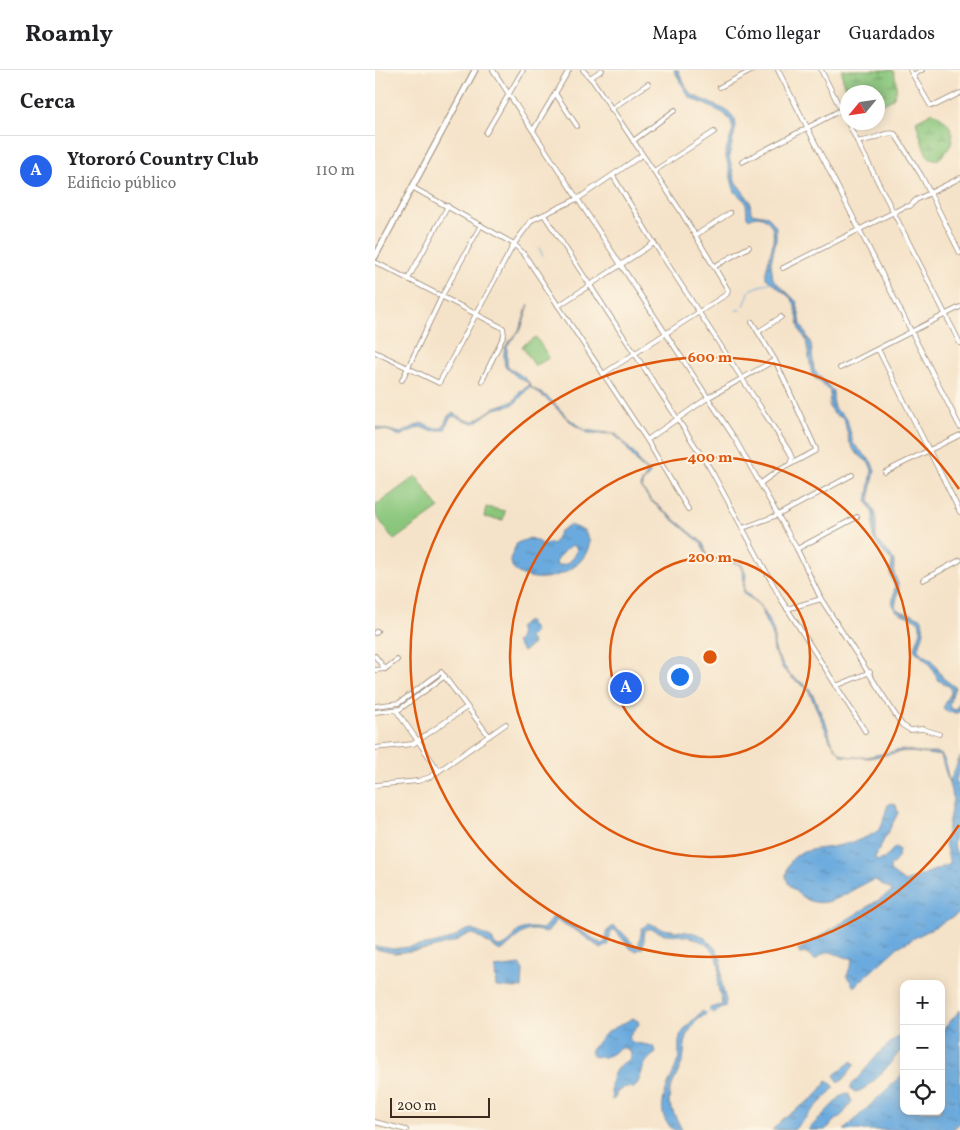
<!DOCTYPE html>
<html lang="es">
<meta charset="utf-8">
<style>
body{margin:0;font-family:Vollkorn,serif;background:#f2f2f2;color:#202124}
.controls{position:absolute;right:15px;bottom:15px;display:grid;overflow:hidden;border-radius:10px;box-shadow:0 2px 12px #0003}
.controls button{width:45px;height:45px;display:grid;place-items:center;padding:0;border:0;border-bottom:1px solid #e0e0e0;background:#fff;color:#202124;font:25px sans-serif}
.compass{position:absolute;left:465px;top:15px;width:45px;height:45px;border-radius:50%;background:#fff;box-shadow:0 2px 12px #0003;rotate:241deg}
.scale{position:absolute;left:15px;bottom:12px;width:100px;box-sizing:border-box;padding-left:5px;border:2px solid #3b2a1e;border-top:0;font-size:14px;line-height:18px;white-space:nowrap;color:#3b2a1e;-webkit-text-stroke:4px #fcf5e5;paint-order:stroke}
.you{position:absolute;left:304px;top:606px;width:18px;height:18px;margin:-12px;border:4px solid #fff;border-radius:50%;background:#1a73e8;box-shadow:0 0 0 8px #1a73e833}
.badge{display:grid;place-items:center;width:32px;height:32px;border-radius:50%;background:#2563eb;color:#fff;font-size:16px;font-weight:700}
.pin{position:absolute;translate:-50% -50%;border:2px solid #fff;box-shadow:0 1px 5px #0006}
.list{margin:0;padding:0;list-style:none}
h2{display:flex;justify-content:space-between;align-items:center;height:65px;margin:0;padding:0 20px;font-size:21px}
h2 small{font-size:16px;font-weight:400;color:#757577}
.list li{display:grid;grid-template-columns:32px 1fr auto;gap:15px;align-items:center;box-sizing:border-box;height:70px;padding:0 20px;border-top:1px solid #e0e0e0}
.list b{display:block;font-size:19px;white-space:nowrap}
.list p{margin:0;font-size:16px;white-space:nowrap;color:#757577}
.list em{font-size:16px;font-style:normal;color:#757577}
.icon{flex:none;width:28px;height:28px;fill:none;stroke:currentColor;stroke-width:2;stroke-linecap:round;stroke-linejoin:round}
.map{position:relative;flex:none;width:585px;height:1060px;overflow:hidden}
header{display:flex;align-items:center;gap:30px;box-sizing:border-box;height:70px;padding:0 25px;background:#fff;border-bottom:1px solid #e0e0e0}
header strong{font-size:24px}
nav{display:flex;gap:28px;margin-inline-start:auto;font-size:18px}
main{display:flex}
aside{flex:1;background:#fff}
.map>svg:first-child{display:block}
.green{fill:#89c67c;stroke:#62784d}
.wetland{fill:url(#wetland-marsh);stroke:#62784d}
.water{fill:url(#water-ripples);stroke:#536a7e;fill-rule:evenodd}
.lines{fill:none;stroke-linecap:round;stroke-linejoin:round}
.stream{stroke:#6baade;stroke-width:1}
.minor-casing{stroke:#988674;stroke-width:5.5}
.secondary-casing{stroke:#988674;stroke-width:7}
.minor{stroke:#fff;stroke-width:4}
.secondary{stroke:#fff;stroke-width:5}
.ring{fill:none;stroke:#df570d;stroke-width:2.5}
.centre{fill:#df570d;stroke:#fcf5e5;stroke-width:2.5}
.ring-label{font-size:15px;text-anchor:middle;font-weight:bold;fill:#df570d;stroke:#fcf5e5;stroke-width:4;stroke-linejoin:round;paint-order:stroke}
</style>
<header>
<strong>Roamly</strong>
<nav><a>Mapa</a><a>Cómo llegar</a><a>Guardados</a></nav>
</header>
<main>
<aside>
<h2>Cerca<small></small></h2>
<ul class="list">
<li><span class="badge">A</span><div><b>Ytororó Country Club</b><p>Edificio público</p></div><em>110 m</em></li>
</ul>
</aside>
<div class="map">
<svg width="585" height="1060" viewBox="0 0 585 1060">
<defs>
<pattern id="wetland-marsh" width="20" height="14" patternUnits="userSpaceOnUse" patternTransform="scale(1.25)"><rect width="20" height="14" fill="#89c67c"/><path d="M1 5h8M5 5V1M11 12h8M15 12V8" fill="none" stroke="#71a165"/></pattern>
<pattern id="water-ripples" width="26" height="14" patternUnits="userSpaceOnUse" patternTransform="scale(1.25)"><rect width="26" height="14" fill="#6baade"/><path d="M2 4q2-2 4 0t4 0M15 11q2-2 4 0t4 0" fill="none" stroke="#598bb3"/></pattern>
</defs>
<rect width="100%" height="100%" fill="#fcf5e5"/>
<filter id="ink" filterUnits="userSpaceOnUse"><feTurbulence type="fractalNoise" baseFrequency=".02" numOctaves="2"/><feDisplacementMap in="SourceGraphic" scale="10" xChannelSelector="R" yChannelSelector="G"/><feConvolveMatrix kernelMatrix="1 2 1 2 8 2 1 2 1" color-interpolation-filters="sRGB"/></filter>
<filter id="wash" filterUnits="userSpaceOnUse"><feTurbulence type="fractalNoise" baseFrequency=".0096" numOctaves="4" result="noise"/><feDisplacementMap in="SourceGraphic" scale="20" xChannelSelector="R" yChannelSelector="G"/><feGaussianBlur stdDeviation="1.12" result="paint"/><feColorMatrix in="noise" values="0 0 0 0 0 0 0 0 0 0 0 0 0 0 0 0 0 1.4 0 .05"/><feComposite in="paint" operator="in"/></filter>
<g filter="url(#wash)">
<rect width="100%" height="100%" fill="#f5e3c9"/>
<g class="green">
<path d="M161,267L174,288L160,296L147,276Z"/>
<path d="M41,406L64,438L19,470L0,444V436Z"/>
<path d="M111,437L130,441L128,450L109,447Z"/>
</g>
<g class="wetland">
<path d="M467,0H518C524,16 524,33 503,34L502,22H473L468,12Z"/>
<path d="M558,42C581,54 585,74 562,90L553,87L548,76L541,51Z"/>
</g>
<g class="water">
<path d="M299,0H303L312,19L317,25L353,41L360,49L361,56L354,86L360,111L375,131L376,143L393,146L401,157V170L396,193L398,209L422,232L426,254L436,274L439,300L458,321C459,346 457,334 472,349L478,373L496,391L500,400L494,431L501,444V469L515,484L519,491V503L524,517L520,537C526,544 539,543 547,549L549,562L543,581L557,590L568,608L580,617L574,635L576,639L581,640L585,631V641L582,643L573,642L568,638L576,623L575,617L563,610L553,592L539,580L546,561L544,552C535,544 523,547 517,535L520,517L515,503L517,491L504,478L498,467V444L492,431L497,400L494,393L480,382L474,371L469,349L459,344L454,337L455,321L437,305L431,270L425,260L420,236L417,229L391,208C389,191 410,161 389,148C384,145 379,146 374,149L372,147L371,132L360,122L358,116L350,83L358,60L356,51L348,43L314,27Z"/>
<path d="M154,234L146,259L132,276V295C140,304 153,306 156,317L174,328L193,348L210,360L241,364L262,387L264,393L275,402L274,406L267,413V418L275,429L327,472C331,477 330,483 333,487C341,498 353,487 367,495L371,505L369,520L388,539L399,562V576L402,585L414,604L434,618C440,628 447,645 452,656C455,665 456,673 463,681C478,696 511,680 530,680C536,680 542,683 549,683C554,684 563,681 567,686C573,693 570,704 575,711L585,687V701L581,709L585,725V745L578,774L585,790V843L523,877L479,917L472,906L478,888C467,889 457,880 451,882C447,884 444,888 440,890L432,883L425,884L423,880L518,821L500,810C473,817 451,849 421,822C416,817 411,812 411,806C412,796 415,789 424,784C435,778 449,779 461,776C473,774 490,769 501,762C509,757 509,744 513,735L517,733L521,735L523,743L500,787L502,791L509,789L520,777L524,779L523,788L515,797V801L530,812L575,794L570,773L578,728L566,686L530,681L494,688L467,686L455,670L433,619L417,608L408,599L399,581L397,562L390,551L388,541L383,534L369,524C367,513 371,506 365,495C354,489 344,497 333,490L326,473L275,430L265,416L273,402C258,393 253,374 238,364L213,363L198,354L173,330L155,317C148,322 145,330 139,334C133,337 126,337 120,339C98,350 108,360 79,346L74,349L70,360L56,361L45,357L25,366L14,361L0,359V357L26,363L46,353L57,358H67L73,346L77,343L94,351H100L120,337L139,331L145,321L154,316V313L142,307L130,296C126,271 134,276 144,260C148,253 150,242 154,234Z"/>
<path d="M194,455L209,460L215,471C211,503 162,520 138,499L135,489L142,473L155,468L168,474H178L185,461ZM197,475L202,478C201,488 192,497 182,495L181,492L187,483Z"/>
<path d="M153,551L160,561L154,568L158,574L148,582L141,572L144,569L146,563L143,558Z"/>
<path d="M182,846L227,874L231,871V862L238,856L247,862L261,877L264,874L267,858L274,853L288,859L319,863L328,866L341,879L346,889L347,916L351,930L350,937L338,943L334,938L347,935C347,928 344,922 343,916C342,909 345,903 344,896C340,869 313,866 292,864C283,864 279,856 270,860L268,878L261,881L256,879L240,860L236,862L233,875L226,879L205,863L182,850L171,863C167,862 163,860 159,860C144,859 138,876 125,881L99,864L91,865L79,872L53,879L19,883L0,879V876L18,879L57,874L76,869L89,861L96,859L116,868L121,876L126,877C147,868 133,854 168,859L177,848Z"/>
<path d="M145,895L148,900L147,918L121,917L120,898Z"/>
<path d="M585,940V1053L577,1060H469L529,1003V1041H566V962Z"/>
<path d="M328,941L331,944L321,951L311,966L308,991L295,1020L294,1033L307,1060H299C275,1042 295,1014 302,993C306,985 302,975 305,967C310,956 320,948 328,941Z"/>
<path d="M258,948L263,951L264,954L254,966L255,971C263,975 273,973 280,978L281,983C263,995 271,1003 259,1018L249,1017L242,1022L240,1028L237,1030C234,1012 237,997 254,990L256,983C246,971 241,984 230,987C226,988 221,987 217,986L215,981L232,962Z"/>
<path d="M529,961V977C518,989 496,1020 480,1022L476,1019V1016L506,981Z"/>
<path d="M477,991L480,994L467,1011H463L459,1005Z"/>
<path d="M452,1011L458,1015L459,1018L419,1060H397L410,1047L440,1027Z"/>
<path d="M473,1023L477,1031L469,1043L450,1060H433L468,1024Z"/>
</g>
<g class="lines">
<g class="stream">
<path d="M164,178L168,186"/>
<path d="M369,236L375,220L395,212"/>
<path d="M361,240H365"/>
<path d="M580,761L585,767"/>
<path d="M330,943L338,941"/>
</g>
</g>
</g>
<g filter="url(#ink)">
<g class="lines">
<defs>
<g id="minor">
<path d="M118,0L360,369L422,479L446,529L527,655L535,660L548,659L564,664"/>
<path d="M208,0L218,11L305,140L353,220L352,224L228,304"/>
<path d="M403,0L585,357"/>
<path d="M446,0L585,273"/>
<path d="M535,0L555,35H561L585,23"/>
<path d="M538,5L547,0"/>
<path d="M215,8L227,0"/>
<path d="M345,17L378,0"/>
<path d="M180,23L202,56"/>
<path d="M236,39L273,14"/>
<path d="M159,59L194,0"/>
<path d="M111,63L148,0"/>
<path d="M258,71L300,40"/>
<path d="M482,71C495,73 510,60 520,64L546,105L585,183"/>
<path d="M367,92L466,40"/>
<path d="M279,101L339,62"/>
<path d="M238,106L279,173"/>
<path d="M37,117L139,174L149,184L272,370L313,439"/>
<path d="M169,145L336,400L406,529L490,661"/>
<path d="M321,165L355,143"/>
<path d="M0,192L128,258L129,265L107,311"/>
<path d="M340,196L374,177"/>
<path d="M408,198L529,137L535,136L541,130L585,108"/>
<path d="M33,209L73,136"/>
<path d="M183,236L279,173L414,381L417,388L415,394"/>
<path d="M377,252L400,290L441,379L440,381L401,402L386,413"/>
<path d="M383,262L406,247"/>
<path d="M503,279L585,442"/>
<path d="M0,282L64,313L139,174L157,150L204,128L267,85"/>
<path d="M465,298L585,237"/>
<path d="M27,310L67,226L106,155"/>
<path d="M272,370L334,327L400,290"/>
<path d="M510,402L585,365"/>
<path d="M368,458L403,445L477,405"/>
<path d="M422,479L482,447"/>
<path d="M548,510L585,490"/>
<path d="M412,539L446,529"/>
<path d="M0,563L2,561"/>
<path d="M0,586L10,599"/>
<path d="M0,600L10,599L22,590"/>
<path d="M461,616L495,602"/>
<path d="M0,636L24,633L66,602L114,666"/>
<path d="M21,640L64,701"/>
<path d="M0,642L25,639L70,606"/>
<path d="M0,678L38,674L92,637"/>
<path d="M0,715L43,711L55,707L131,654"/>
<path d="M0,1052L31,1060"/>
</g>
<path id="secondary" d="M0,187L100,0"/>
</defs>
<use href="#minor" class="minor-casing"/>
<use href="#secondary" class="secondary-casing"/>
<use href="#minor" class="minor"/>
<use href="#secondary" class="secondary"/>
</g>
</g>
<g class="ring">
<circle cx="335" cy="587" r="100"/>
<circle cx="335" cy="587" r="200"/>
<path d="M584 755A300 300 0 1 1 584 419"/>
</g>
<circle cx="335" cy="587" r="8" class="centre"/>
<g class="ring-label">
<text x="335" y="292">600 m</text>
<text x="335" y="392">400 m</text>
<text x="335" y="492">200 m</text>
</g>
</svg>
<div class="controls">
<button>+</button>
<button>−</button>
<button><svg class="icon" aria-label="locate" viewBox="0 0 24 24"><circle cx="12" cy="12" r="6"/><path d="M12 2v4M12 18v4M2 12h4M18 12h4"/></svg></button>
</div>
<svg class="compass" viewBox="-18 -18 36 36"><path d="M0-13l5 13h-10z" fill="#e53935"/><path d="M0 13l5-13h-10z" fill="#757577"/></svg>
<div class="scale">200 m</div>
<div class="you"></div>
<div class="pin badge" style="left:251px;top:618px">A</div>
</div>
</main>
